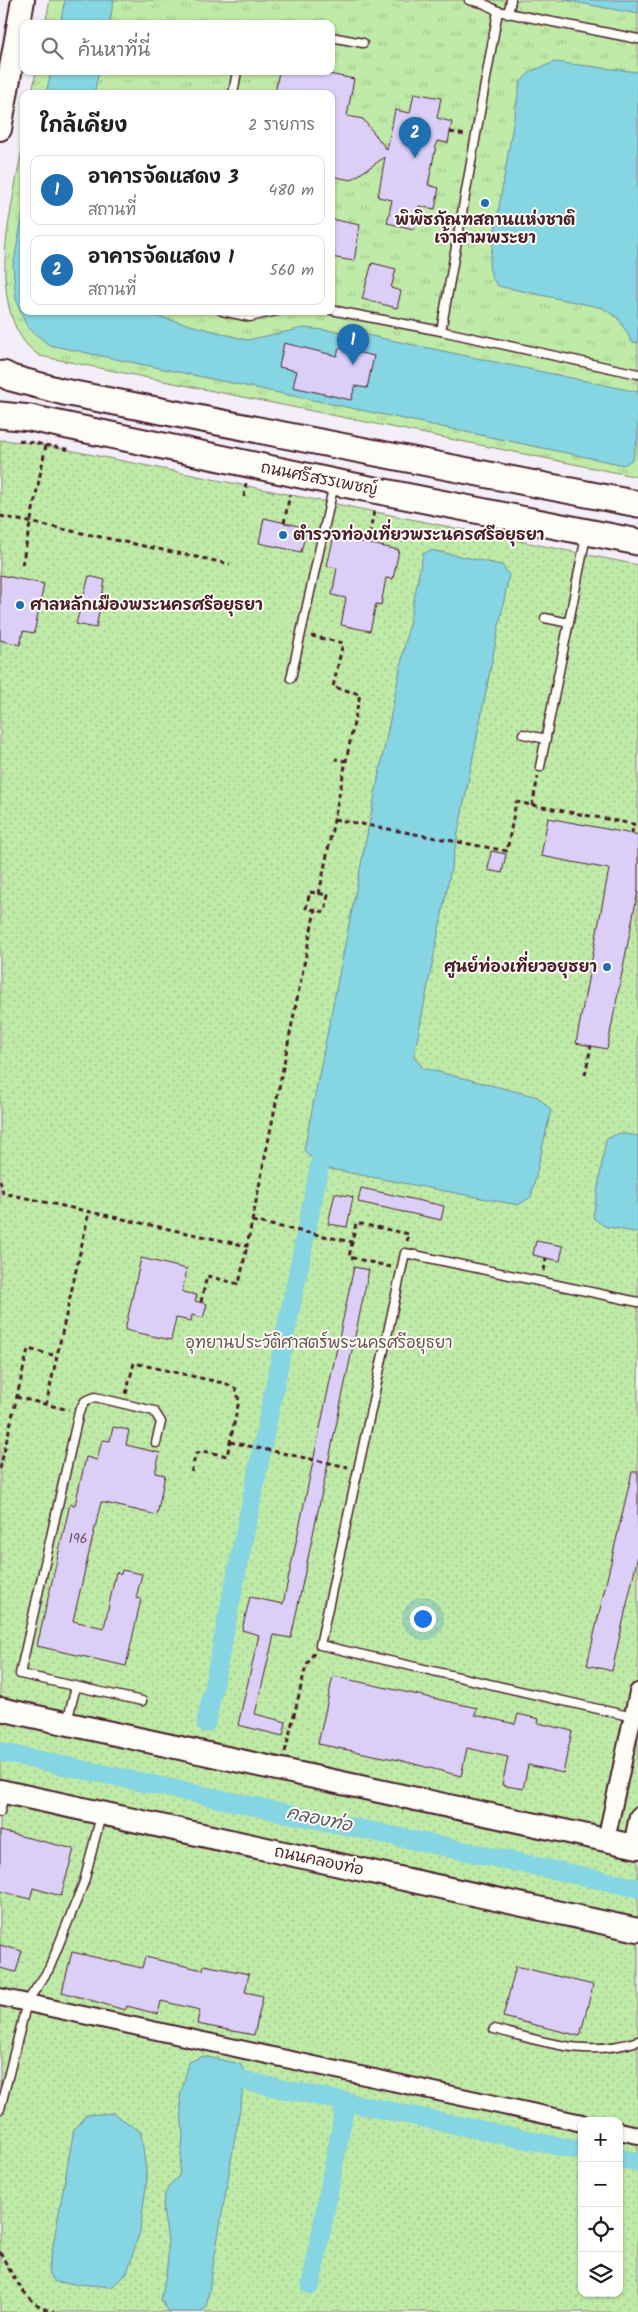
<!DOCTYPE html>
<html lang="th">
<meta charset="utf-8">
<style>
body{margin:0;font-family:Kalam,"Playpen Sans Thai",sans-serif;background:#f2f2f2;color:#202124}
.controls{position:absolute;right:15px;bottom:15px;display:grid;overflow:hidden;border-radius:10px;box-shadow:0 1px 4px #0004}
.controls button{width:45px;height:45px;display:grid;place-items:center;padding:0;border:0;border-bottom:1px solid #e0e0e0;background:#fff;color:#202124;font:25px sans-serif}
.you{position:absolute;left:422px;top:1618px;width:18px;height:18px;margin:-12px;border:4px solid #fff;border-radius:50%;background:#1a73e8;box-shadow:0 0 0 8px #1a73e833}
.badge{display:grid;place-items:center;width:32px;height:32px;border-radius:50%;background:#1f6fb2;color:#fff;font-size:16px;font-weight:700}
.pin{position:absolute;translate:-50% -41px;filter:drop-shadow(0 1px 2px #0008)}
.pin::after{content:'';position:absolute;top:26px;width:18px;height:15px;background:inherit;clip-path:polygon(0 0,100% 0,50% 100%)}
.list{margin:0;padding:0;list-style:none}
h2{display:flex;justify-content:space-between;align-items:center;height:65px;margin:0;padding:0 20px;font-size:21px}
h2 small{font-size:16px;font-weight:400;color:#757577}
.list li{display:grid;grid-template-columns:32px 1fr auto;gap:15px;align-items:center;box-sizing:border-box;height:70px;margin:0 10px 10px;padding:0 10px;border:1px solid #e0e0e0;border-radius:10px}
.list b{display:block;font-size:19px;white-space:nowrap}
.list p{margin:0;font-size:16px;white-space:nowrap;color:#757577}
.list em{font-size:16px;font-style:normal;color:#757577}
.icon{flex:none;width:28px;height:28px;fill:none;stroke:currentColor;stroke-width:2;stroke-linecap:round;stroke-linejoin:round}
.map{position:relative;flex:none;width:638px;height:2312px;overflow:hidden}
.search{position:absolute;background:#fff;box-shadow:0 1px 4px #0004;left:20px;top:20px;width:315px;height:55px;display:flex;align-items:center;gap:12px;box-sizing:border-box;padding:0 18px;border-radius:10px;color:#757577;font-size:19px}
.panel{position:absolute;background:#fff;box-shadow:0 1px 4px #0004;left:20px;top:90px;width:315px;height:225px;border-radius:10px}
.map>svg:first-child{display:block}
.grass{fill:url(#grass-tufts);stroke:#848469}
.park{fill:url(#park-dots);stroke:#848469;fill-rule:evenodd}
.water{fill:#86d5e3;stroke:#6e8c99}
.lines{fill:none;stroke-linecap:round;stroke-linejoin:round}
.canal{stroke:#86d5e3;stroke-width:19}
.building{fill:#dbcff8;stroke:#4a1f2b}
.lane-casing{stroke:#4a1f2b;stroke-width:11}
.street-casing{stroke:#4a1f2b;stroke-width:20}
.secondary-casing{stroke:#4a1f2b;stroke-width:26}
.primary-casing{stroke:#4a1f2b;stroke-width:29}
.path{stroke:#4a1f2b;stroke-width:3;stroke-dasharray:5 4;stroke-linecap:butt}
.lane{stroke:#fdfcf7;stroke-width:8}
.street{stroke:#fdfcf7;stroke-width:16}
.secondary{stroke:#fdfcf7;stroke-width:22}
.primary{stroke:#fdfcf7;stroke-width:25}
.poi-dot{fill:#1f6fb2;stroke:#fdfcf7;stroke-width:2}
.labels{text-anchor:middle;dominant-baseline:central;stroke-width:4;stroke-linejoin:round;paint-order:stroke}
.number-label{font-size:14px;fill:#6e4b5e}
.poi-label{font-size:16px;font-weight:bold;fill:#4a1f2b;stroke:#fdfcf7;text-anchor:start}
.street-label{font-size:16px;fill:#4a1f2b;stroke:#fdfcf7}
.park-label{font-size:16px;fill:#67524a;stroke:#fdfcf7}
.water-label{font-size:18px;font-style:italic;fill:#5c5662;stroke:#fdfcf7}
</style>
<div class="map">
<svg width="638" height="2312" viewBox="0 0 638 2312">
<defs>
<pattern id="grass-tufts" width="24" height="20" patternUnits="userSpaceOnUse" patternTransform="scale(1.25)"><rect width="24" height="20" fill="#bfeaa7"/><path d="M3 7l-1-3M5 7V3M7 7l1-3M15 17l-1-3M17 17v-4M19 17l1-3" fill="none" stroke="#a6c890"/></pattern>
<pattern id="park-dots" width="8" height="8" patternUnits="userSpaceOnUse" patternTransform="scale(1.25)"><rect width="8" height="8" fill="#bfeaa7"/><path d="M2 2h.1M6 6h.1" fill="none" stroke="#a6c890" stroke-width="1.8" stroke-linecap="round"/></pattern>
</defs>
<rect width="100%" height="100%" fill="#f3eef7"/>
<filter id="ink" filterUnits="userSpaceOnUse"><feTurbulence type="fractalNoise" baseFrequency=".02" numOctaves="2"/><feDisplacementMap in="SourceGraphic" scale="10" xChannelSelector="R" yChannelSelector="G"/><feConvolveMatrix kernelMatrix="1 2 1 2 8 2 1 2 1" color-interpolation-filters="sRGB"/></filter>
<g filter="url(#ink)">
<path class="grass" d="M50,0H638V477L40,356C0,331 1,263 10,215C14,190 19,165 24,139V311H331V94H32L36,71H331V24H45Z"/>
<path class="park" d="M0,440L34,443L638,565V2312H0ZM582,2121H619V2293H582Z"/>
<g class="water">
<path d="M65,0H114L109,24H60Z"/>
<path d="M564,0H638V14Z"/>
<path d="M555,62L638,72V343L632,342L619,319L603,308L498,286L492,278L489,266L520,83L531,71Z"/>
<path d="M51,71H99L94,94H46Z"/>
<path d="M24,209V311H137L247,340L304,328L362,334L638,392V438L632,460L624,465L49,345L27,327L16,299L13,266Z"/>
<path d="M431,550L502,565L509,575L414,1056L423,1068L538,1097L551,1110L531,1197L518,1205L319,1167L304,1150L423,554Z"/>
<path d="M620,1133L638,1136V1233L604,1226L593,1218L606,1139Z"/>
<path d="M203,2056L240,2064L246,2073L206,2308L201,2312H169L161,2300C164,2284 168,2267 168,2250C169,2221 151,2198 179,2176L183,2136L180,2097L189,2062Z"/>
<path d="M113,2113L141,2132L147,2179L140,2231L127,2273L112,2287L55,2282L48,2273L74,2129L86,2115Z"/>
</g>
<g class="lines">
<g class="canal">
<path d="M206,1723L323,1149L327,1145"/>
<path d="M0,1752L638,1888"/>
<path d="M221,2076L582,2151"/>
<path d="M619,2158L638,2162"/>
<path d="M311,2285L346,2101"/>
</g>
</g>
<g class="building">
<path d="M279,71H314L354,79L347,116L363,119L387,150L395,110L410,113L414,93L441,98L437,118L452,122L450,132L448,143L437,141L428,185L439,188L435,209L419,206L414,229L387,223L392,200L378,197L385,157L351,180L331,176V94H275Z"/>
<path d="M331,219L360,225L354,261L331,257Z"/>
<path d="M372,263L396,269L391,288L401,291L397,308L362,299Z"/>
<path d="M284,343L337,356L339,348L374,356L367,388L355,386L351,400L293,387L297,371L279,367Z"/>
<path d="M264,518L307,528L301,552L259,543Z"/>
<path d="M334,536L399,550L393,579L386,578L381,605L376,604L370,631L341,625L346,598L332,595L337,568L327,566Z"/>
<path d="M0,575L44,584L34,633L23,631L20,645L0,640Z"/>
<path d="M89,576L105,580L96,628L76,624Z"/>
<path d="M548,818L638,835V891L607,1049L576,1043L609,869L541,856Z"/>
<path d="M491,851L506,854L502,873L488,870Z"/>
<path d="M361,1188L444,1206L441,1220L358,1202Z"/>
<path d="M335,1193L353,1197L347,1227L328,1224Z"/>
<path d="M536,1241L563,1246L560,1261L533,1255Z"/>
<path d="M141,1258L187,1269L182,1292L197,1295L195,1301L207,1304L203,1318L192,1315L191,1321L176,1318L171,1340L125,1330Z"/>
<path d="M354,1267L369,1270L291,1638L274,1635L255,1714L286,1722L283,1736L238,1725L259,1635L242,1630L250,1597L283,1604Z"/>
<path d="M113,1427L129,1430L126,1445L160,1453L155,1473L165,1475L157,1515L101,1502L73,1621L104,1628L116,1572L121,1574L122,1570L142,1574L136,1598L141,1599L126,1666L37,1646L70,1504L75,1505L86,1457L97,1460L102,1440L110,1441Z"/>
<path d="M632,1472H638V1555L612,1671L587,1665Z"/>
<path d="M333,1676L477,1708L475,1715L515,1724L518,1714L539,1719L538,1723L572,1731L563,1773L528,1765L523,1789L502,1785L508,1757L467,1748L461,1776L399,1760L318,1744Z"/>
<path d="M0,1831L74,1849L61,1896L33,1888L30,1899L0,1891Z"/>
<path d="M0,1945L22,1951L16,1972L0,1968Z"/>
<path d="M72,1952L142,1968L145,1957L203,1970L204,1965L249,1974L245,1992L263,1996L254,2035L197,2024L200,2010L161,2001L158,2014L127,2006L125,2010L62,1992Z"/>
<path d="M516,1966L593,1985L580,2036L503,2017Z"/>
</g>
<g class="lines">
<defs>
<g id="lane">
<path d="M469,0L483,3L498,11L638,39"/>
<path d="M508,14L511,0"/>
<path d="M256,24H264"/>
<path d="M331,37L363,43"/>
<path d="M233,94L237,71"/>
<path d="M331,310L441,331L638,374"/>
<path d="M222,311L250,317L277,311"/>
<path d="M441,331L498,11"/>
<path d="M545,618L569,623"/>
<path d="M291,678L334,484"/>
<path d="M523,734L546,739"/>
<path d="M540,767L586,536"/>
<path d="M142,1701L20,1674L79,1412L85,1401L95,1397L154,1411L161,1422L156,1443"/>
<path d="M633,1717L320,1645L405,1253L638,1302"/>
<path d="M67,1722L76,1686"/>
<path d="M0,1812L4,1794"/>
<path d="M494,2029C546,2042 585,2058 638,2041"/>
<path d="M0,2109L27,2002L49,1969L84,1882L101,1815"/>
</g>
<g id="street">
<path d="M606,1840L638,1692"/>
<path d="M632,1846L638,1816"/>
<path d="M0,1997L582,2123"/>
<path d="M619,2131L638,2135"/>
</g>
<g id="secondary">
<path d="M0,129L23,0"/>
<path d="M0,1709L638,1847"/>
<path d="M0,1791L638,1930"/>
</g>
<g id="primary">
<path d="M3,374L11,378L64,392L638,504"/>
<path d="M0,415L30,418L334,482L638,542"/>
</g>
</defs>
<use href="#lane" class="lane-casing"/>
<use href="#street" class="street-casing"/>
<use href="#secondary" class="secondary-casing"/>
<use href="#primary" class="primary-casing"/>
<g class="path">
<path d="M450,132L465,135"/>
<path d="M19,440L71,450"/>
<path d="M244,497L246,483"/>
<path d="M0,516L230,564"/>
<path d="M284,523L290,494"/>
<path d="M368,543L374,511"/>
<path d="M22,565L46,445"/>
<path d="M311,636L343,643L333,687L360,694L346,761"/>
<path d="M532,806L538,777"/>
<path d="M334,819L507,851L516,802L638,825"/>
<path d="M632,834L633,824"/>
<path d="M310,892L328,895L325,912L306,908Z"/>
<path d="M319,894L346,761L335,759"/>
<path d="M585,1075L591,1046"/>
<path d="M0,1180L3,1193L247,1246L315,910"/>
<path d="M252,1221L352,1242"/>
<path d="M391,1267L349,1257L356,1223L409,1234L407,1241"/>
<path d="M544,1271L546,1258"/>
<path d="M201,1302L207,1276L239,1284L247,1246"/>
<path d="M126,1394L134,1363L227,1384L236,1389L239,1401L227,1456L203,1451L196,1454L190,1476"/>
<path d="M16,1397L69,1410"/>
<path d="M46,1405L89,1212"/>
<path d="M230,1442L348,1467"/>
<path d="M0,1469L28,1349L57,1356"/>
<path d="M285,1752L306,1666L314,1653"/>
<path d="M0,2252C12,2274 27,2307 54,2312"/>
</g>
<use href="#lane" class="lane"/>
<use href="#street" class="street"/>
<use href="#secondary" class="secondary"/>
<use href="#primary" class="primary"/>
</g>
</g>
<g class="poi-dot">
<circle cx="485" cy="203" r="5"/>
<circle cx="283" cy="535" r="5"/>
<circle cx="20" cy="605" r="5"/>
<circle cx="607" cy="967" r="5"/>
</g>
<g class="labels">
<g class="number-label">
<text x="78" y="1539">196</text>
</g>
<g class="poi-label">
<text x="485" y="220" text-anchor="middle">พิพิธภัณฑสถานแห่งชาติ<tspan x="485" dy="18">เจ้าสามพระยา</tspan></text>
<text x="293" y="535">ตำรวจท่องเที่ยวพระนครศรีอยุธยา</text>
<text x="30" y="605">ศาลหลักเมืองพระนครศรีอยุธยา</text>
<text x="597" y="967" text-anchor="end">ศูนย์ท่องเที่ยวอยุธยา</text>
</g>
<g class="street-label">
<text transform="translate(319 479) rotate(11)">ถนนศรีสรรเพชญ์</text>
<text transform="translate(319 1861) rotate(12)">ถนนคลองท่อ</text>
</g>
<g class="park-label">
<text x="319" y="1343">อุทยานประวัติศาสตร์พระนครศรีอยุธยา</text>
</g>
<g class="water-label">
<text transform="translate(319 1820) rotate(12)">คลองท่อ</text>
</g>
</g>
</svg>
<div class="controls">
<button>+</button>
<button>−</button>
<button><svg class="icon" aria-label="locate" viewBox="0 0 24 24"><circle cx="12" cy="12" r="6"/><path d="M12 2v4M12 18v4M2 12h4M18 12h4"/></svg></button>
<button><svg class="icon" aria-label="layers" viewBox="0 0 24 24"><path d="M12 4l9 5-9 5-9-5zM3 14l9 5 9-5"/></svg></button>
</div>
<div class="you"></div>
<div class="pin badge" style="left:353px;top:365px">1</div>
<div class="pin badge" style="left:415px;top:158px">2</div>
<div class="search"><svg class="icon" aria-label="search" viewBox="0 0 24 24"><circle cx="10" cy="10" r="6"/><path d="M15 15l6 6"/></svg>ค้นหาที่นี่</div>
<section class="panel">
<h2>ใกล้เคียง<small>2 รายการ</small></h2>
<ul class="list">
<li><span class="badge">1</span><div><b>อาคารจัดแสดง 3</b><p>สถานที่</p></div><em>480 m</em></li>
<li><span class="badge">2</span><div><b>อาคารจัดแสดง 1</b><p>สถานที่</p></div><em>560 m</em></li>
</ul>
</section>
</div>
